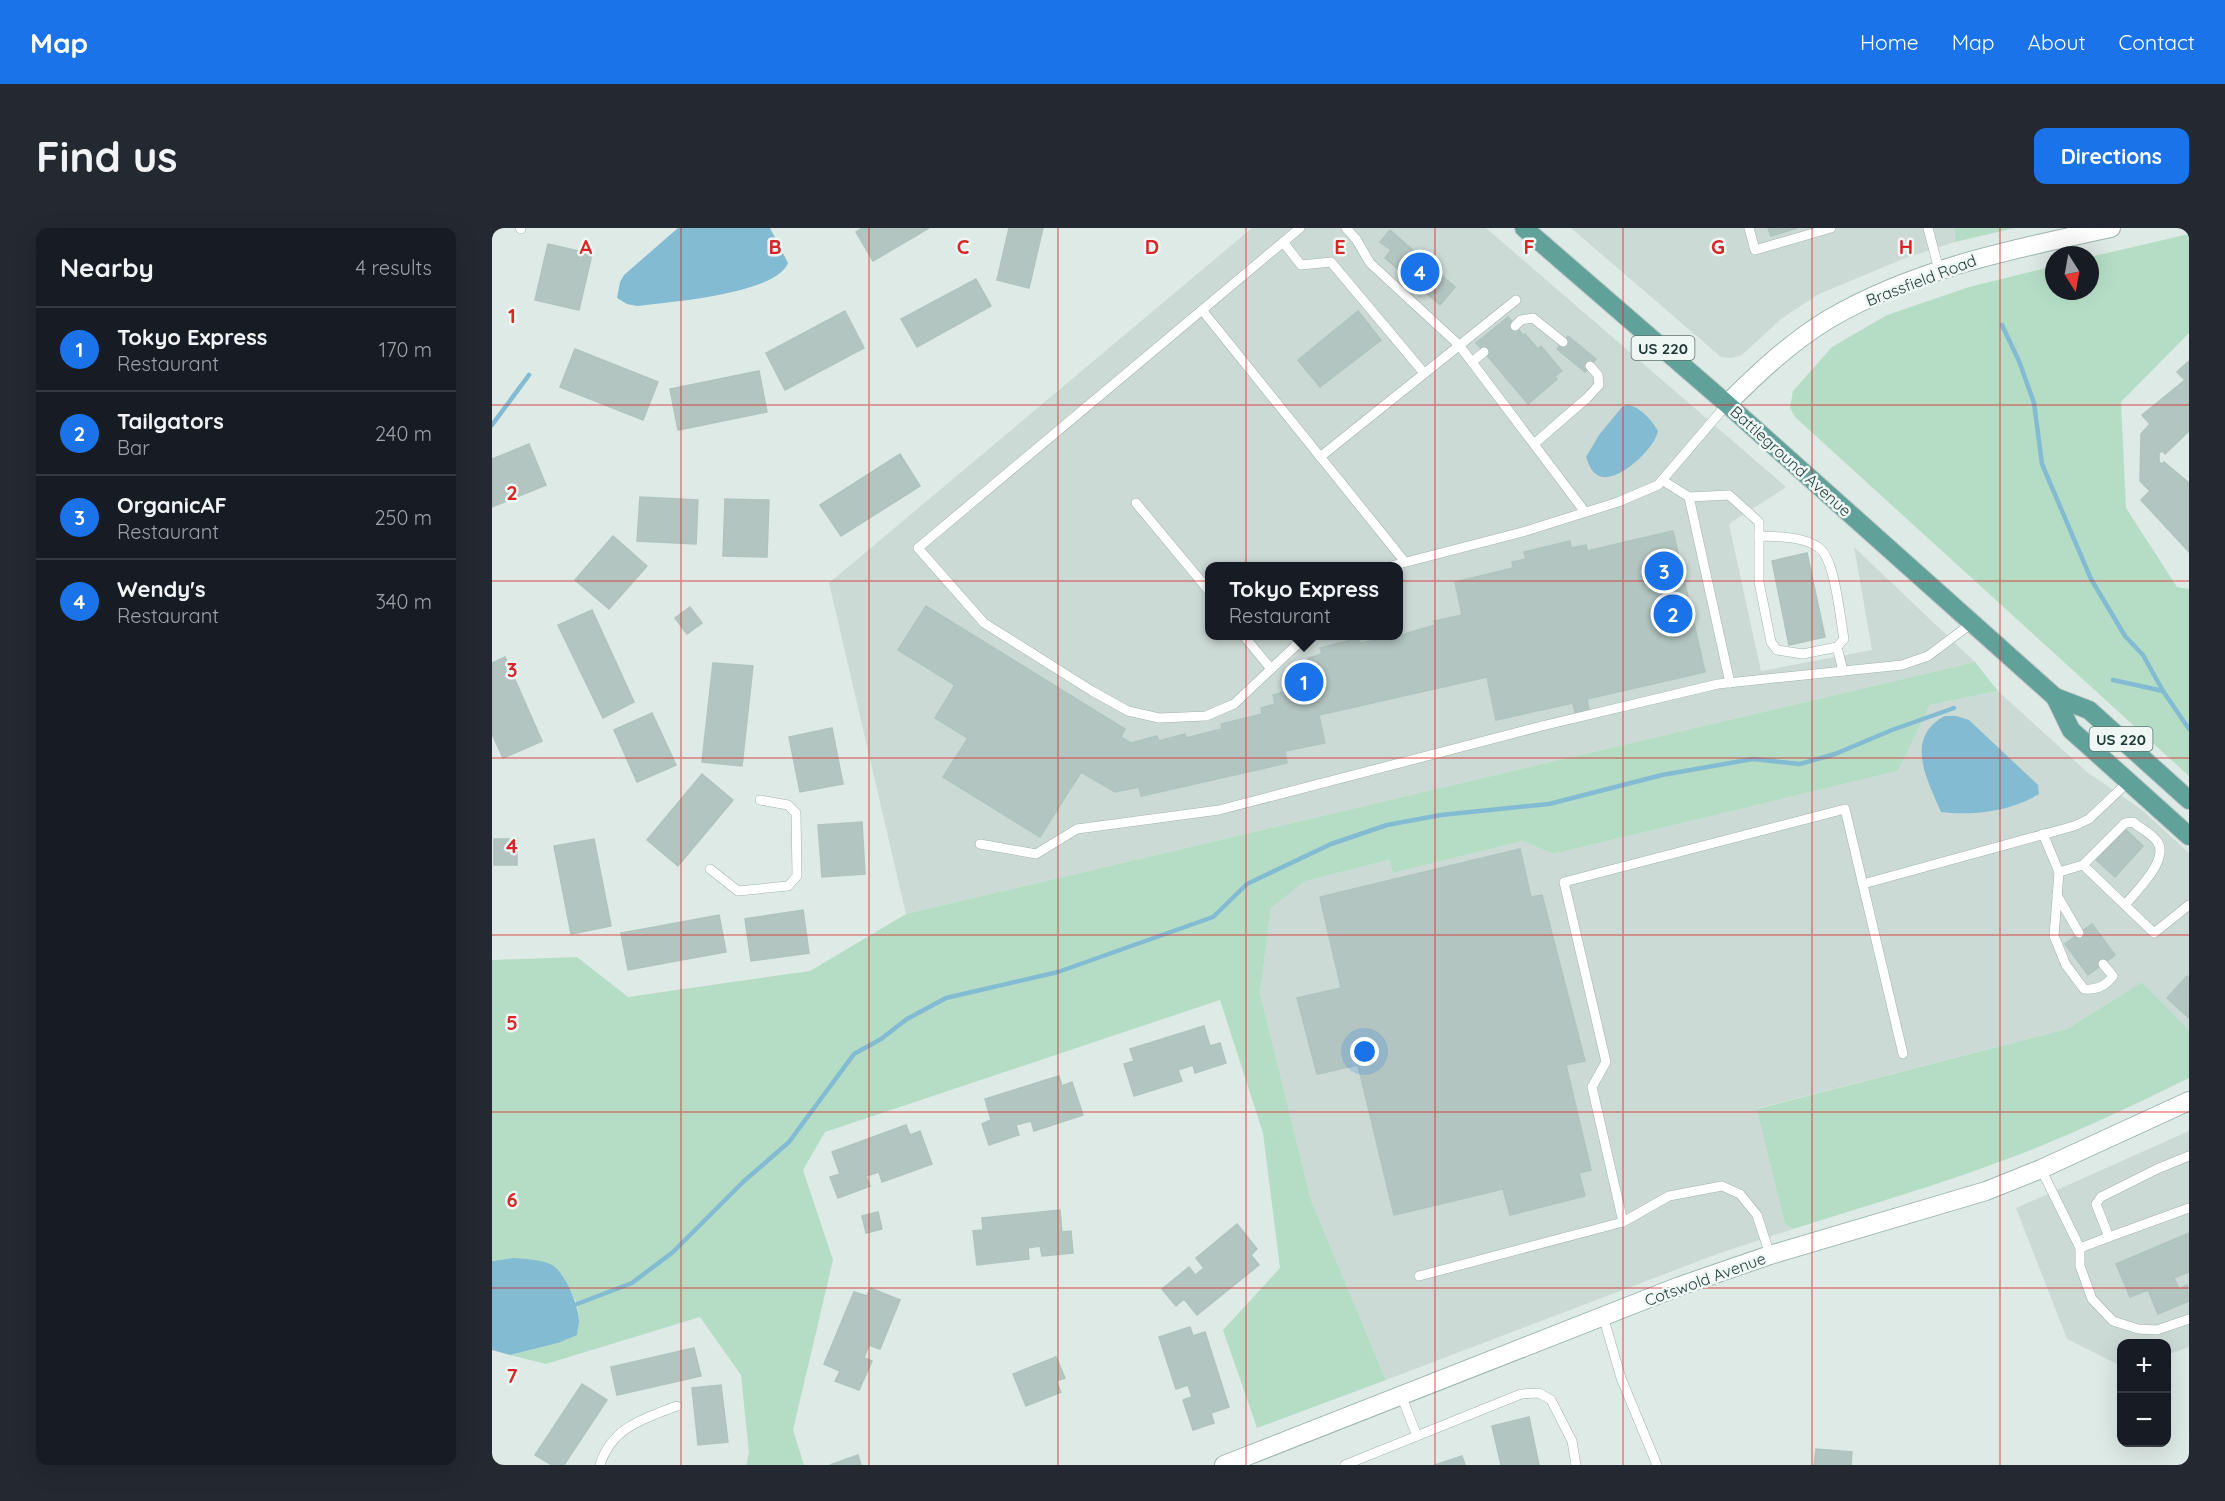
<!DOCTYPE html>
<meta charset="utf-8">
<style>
body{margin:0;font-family:Quicksand,sans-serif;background:#242831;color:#f1f3f6}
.controls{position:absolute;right:18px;bottom:18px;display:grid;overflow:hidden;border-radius:12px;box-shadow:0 6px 24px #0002}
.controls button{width:54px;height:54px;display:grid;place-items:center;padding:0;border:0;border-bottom:2px solid #363941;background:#171b24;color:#f1f3f6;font:30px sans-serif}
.compass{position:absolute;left:1553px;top:18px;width:54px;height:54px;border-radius:50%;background:#171b24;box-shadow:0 6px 24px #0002;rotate:169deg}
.you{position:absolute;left:873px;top:824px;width:21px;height:21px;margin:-15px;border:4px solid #fff;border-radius:50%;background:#1a73e8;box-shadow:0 0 0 9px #1a73e833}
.badge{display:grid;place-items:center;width:39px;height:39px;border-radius:50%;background:#1a73e8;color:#fff;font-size:20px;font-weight:700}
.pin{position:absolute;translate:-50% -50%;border:3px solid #fff;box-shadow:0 2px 6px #0006}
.popup{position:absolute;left:713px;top:334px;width:198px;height:78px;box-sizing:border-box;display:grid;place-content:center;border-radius:12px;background:#171b24;filter:drop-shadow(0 2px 4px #0005);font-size:20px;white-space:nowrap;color:#9ea1a6}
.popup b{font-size:22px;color:#f1f3f6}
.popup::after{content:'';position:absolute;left:50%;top:100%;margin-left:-12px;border:12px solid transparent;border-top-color:#171b24}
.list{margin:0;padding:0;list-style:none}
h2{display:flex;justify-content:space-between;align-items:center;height:78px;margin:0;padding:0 24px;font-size:26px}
h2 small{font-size:20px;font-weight:400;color:#9ea1a6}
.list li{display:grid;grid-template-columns:39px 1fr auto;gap:18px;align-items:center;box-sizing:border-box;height:84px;padding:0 24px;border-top:2px solid #363941}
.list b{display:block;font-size:22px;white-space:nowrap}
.list p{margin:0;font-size:20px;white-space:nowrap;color:#9ea1a6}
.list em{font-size:20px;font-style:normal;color:#9ea1a6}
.map{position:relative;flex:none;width:1697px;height:1237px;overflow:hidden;border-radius:12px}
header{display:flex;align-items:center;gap:36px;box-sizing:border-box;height:84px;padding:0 30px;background:#1a73e8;color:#fff}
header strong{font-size:28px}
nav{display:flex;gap:33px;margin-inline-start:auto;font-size:21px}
.intro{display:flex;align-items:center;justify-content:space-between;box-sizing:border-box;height:144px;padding:0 36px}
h1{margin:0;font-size:42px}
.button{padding:15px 27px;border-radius:12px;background:#1a73e8;color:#fff;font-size:21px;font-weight:700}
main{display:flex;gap:36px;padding:0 36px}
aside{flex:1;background:#171b24;border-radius:12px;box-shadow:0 6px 24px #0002}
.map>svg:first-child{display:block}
.built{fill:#ccdad6;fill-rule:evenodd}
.green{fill:#b5ddc5}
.water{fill:#83bbd2}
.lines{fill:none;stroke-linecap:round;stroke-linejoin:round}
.stream{stroke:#83bbd2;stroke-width:4.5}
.building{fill:#b3c5c0;stroke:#b0c4be;stroke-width:1.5}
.lane-casing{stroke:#a1b2ae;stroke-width:10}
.secondary-casing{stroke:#9db6b0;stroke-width:20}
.primary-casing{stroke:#bcc4c3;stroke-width:20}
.lane{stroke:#fff;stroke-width:9}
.secondary{stroke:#fff;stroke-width:18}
.primary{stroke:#60a29a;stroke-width:18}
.grid{fill:none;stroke:#d62828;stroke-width:1.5;stroke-opacity:0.55}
.labels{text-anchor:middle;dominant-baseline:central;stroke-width:5;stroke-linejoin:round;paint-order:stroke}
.shield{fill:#eef7f4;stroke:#5d7370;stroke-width:1.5}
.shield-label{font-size:15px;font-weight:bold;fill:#1f3a37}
.street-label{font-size:16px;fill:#1f3a37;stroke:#eef7f4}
.grid-label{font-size:20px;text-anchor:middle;font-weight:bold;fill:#d62828;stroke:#eef7f4;stroke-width:5;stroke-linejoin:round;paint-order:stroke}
</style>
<header>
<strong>Map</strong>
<nav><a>Home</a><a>Map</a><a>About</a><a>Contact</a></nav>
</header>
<div class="intro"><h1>Find us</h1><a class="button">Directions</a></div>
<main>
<aside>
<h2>Nearby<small>4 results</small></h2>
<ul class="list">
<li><span class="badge">1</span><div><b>Tokyo Express</b><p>Restaurant</p></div><em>170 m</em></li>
<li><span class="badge">2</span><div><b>Tailgators</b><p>Bar</p></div><em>240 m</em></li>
<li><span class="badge">3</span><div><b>OrganicAF</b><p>Restaurant</p></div><em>250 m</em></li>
<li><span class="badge">4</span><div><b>Wendy's</b><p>Restaurant</p></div><em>340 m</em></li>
</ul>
</aside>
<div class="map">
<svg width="1697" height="1237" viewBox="0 0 1697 1237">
<rect width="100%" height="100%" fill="#deeae6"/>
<g class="built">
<path d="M760,0H994L1294,259L1237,296L1269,443L1380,422L1362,319L1483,434L414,686L337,355ZM718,338H906V408H718Z"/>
<path d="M1079,0H1462L1463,14L1411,31L1327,66L1289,91L1250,127L1239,130L1229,129Z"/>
<path d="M1506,463L1595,544L1650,582L1697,625V802L1650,754L1575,801L1266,880L1293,996L1301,1001L1228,1025L894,1152L819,972L768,765L779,680L812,653L897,632L901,645L1031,613L1061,626L1406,543L1438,477Z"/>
<path d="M1697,903V1119L1675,1127L1674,1116H1630L1629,1138L1575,1111L1524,980Z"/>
</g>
<g class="green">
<path d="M1462,0H1523L1463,14Z"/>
<path d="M1697,6V105L1629,174L1634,280L1685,359L1697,361V548L1303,189L1298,180L1301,163L1340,119L1395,87L1477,59L1562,38V63H1598V29Z"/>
<path d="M1483,434L1506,463L1438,477L1406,543L1061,626L1031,613L901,645L897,632L813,653L779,680L768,765L819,972L894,1152L765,1200L731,1102L788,1040L771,905L728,772L333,904L311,942L341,1032L301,1202L312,1237H254L257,1225L249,1147L208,1089L54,1136L18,1127L66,1115L87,1092L85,1076L70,1046L21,1030L0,1033V732L85,729L136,769L318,743L414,686Z"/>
<path d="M1650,754L1697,802V850C1638,879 1579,907 1518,930C1447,957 1373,978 1301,1001L1293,996L1265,881L1575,801Z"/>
</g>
<g class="water">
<path d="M186,0H278L296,35C284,66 177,74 145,78L135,76L125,70L128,54L132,47Z"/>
<path d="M1136,177C1148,179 1160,192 1166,203C1163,220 1126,256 1107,248C1099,244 1097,237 1094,229L1107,207L1130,179Z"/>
<path d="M1453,488H1464L1477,492L1546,557L1547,566C1520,583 1480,588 1449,584C1436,553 1411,510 1453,488Z"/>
<path d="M21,1030C33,1031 46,1031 58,1036C72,1041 87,1078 87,1093C87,1097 85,1102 85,1107L66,1115L18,1127L0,1122V1033Z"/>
</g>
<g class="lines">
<g class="stream">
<path d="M1510,97L1527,133L1542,175L1550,236L1599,351L1633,408L1651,427L1671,463L1697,501"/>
<path d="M0,197L37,147"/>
<path d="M1621,452L1671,463"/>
<path d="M85,1076L140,1055L181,1024L251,954L297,914L362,826L389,811L415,791L454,770L566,744L721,689L755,656L839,616L895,597L949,587L1057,576L1170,547L1261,531L1308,536L1343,526L1400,502L1462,480"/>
</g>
</g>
<g class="building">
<path d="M370,0H437L381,33L364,4Z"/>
<path d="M517,0H551L537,60L505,52Z"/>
<path d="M1276,0H1305L1279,8Z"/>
<path d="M898,2L963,59L948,77L893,30L899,22L888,14Z"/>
<path d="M56,16L100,26L87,82L43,72Z"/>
<path d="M484,51L499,78L425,119L409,91Z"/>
<path d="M353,83L372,120L293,162L274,125Z"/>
<path d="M866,83L889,112L828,159L806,132Z"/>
<path d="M1016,89L1032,108L999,132L984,115Z"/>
<path d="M1033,106L1046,121L1049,118L1070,143L1063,148L1065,151L1036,176L999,132Z"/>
<path d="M1076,108L1104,131L1093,144L1065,121Z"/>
<path d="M83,121L166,154L151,192L68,159Z"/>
<path d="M1697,133V203L1673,226L1670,223L1667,225V234L1670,236L1672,234L1697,255V324L1649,272L1658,263L1648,253L1649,206L1658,196L1650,187L1693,152L1685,144Z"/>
<path d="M267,143L275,184L186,202L178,161Z"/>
<path d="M37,216L54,257L0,279V231Z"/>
<path d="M408,226L428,258L349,308L328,277Z"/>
<path d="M148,269L206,272L204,316L145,313Z"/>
<path d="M233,271L277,272L275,329L231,328Z"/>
<path d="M1181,303L1213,444L1095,471L1097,482L1083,485L1081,475L1004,492L995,449L827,487L833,515L793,523L795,535L649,568L647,559L623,564L589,544L548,609L451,549L476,510L443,490L463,457L406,422L434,378L633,501L629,509L639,515L665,508L667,513L693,506L694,510L730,501L729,496L770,486L769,480L783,476L781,467L795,463L794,457L806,453L804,443L819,440L816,430L830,426L828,420L867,410L868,415L906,408L943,397L942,393L970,387L963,354L1021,340L1020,334L1034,331L1032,324L1078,313L1079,320L1094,317L1095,323Z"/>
<path d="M121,308L155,338L117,381L83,352Z"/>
<path d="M1315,325L1333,409L1297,417L1280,333Z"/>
<path d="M198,379L210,395L195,406L183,390Z"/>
<path d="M100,382L142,474L111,490L66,397Z"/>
<path d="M13,429L50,513L11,530L0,506V435Z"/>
<path d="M221,435L261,438L250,538L210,534Z"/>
<path d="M160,485L184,537L145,554L122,502Z"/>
<path d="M340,500L351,556L308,564L297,509Z"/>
<path d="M210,546L241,572L186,638L155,612Z"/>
<path d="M370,594L373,646L330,649L326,597Z"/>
<path d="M1632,600L1651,618L1623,649L1603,631Z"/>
<rect x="2" y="611" width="23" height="26"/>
<path d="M102,611L119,698L79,706L62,618Z"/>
<path d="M1028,621L1039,669L1050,667L1093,833L1074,837L1099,942L1087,945L1093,968L1018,987L1011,961L902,987L866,837L825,846L805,770L849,760L828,669Z"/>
<path d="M311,682L317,725L259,733L253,691Z"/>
<path d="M227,687L234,724L136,742L129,705Z"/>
<path d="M1600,696L1623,727L1596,747L1573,716Z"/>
<path d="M1695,748L1697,750V790L1675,770Z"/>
<path d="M712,798L718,818L728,815L734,835L703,845L701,837L686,842L690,853L642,868L632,836L642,833L638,821Z"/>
<path d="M567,848L570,858L580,854L591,887L542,903L539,893L524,897L527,907L497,917L490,896L499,892L493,871Z"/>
<path d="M414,897L418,907L428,903L440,936L390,954L387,944L374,948L378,958L346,970L338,949L348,946L340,924Z"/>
<path d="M568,982L570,1004L579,1003L581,1025L550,1028L548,1018L536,1020L537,1031L485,1037L481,1003L491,1002L490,990Z"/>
<path d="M386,984L390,1001L374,1005L370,988Z"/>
<path d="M745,996L765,1021L759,1027L767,1037L705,1087L692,1071L684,1078L670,1061L697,1039L703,1047L712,1040L704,1030Z"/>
<path d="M1697,1005V1044L1682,1050L1687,1061L1695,1057L1697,1073L1666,1086L1656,1062L1638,1069L1624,1036Z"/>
<path d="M378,1060L408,1072L388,1121L377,1117L372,1130L380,1133L367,1162L343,1153L348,1143L332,1136L362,1064L375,1068Z"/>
<path d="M698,1099L701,1108L713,1104L737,1179L719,1185L722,1195L701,1202L691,1172L700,1169L696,1157L684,1161L667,1109Z"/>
<path d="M202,1120L209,1148L125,1167L119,1139Z"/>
<path d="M564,1129L573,1150L564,1153L569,1164L534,1178L521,1146Z"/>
<path d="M90,1156L115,1172L72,1237H60L43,1227Z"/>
<path d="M229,1157L236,1214L206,1217L200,1160Z"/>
<path d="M1037,1189L1047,1237H1009L1000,1198Z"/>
<path d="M1324,1221L1360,1224L1359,1237H1322Z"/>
<path d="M366,1227L369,1237H338Z"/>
<path d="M970,1228L973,1237H943Z"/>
</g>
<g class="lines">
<defs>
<g id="lane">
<path d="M28,0L29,1"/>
<path d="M808,0L426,320L492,395L600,463L636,483L667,490L714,488L742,476L814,408"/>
<path d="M854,0L864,11L878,35L967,117L1093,284"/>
<path d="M1257,0L1263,22L1339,0"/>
<path d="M1436,0L1447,42"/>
<path d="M791,14L809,37L839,34L932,145"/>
<path d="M710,82L913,334"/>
<path d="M1023,98L1029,92L1041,90L1071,114"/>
<path d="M980,134L992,124"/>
<path d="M1042,216L1095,170L1107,157L1106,147L1098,138"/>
<path d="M828,229L1024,72"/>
<path d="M1170,252L1197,269L1238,455"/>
<path d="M1197,269L1237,267L1267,294V354L1279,414L1285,422L1311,426L1345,419L1351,443"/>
<path d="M644,275L718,364"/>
<path d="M1267,308C1286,309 1309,308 1326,319C1343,329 1348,390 1352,411L1345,419"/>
<path d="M899,338L1034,303L1126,274L1166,257L1235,176"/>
<path d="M752,408L779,441"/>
<path d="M1551,606L1567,644L1591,637L1662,705L1697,677"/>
<path d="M488,616L544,626L585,601L727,582L1054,497L1226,456L1410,437L1436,428L1480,395"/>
<path d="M1591,637L1633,595L1641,594C1648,600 1658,605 1664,612C1680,630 1644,663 1633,677"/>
<path d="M218,641L246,663L296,658L305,648L304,585L296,577L268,572"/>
<path d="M1567,644L1562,708L1574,737L1592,761C1604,762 1613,759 1621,748L1611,736"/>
<path d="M1371,656L1582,598L1597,591L1637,553"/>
<path d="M1565,667L1587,705"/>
<path d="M1549,941L1588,1020V1038L1600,1071L1621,1093L1646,1101L1665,1102L1697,1091"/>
<path d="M1617,1009L1697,980"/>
<path d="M1588,1020L1617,1009L1604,976L1609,969L1665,941L1697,928"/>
<path d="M1278,1027L1265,987L1248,966L1230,958L1177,968L1131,994L1100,859L1114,834L1072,654L1353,581L1411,826"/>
<path d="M927,1048L1131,994"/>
<path d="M1111,1088L1129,1150L1165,1237"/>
<path d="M909,1167L925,1208"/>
<path d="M108,1237C119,1200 152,1190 185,1178"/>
<path d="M853,1237L1029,1166L1047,1165L1059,1172L1080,1213L1084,1237"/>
</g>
<g id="secondary">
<path d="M1235,176C1267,144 1299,114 1337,91C1424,40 1522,21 1619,0"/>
<path d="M732,1237L1188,1058L1278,1027L1494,963L1549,941L1697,873"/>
</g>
<g id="primary">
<path d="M1032,0L1235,176L1563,469L1597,482L1697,572"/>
<path d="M1563,469L1579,502L1697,608"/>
</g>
</defs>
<use href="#lane" class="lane-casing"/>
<use href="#secondary" class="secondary-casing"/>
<use href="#primary" class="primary-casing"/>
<use href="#lane" class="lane"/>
<use href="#secondary" class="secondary"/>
<use href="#primary" class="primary"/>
</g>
<path class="grid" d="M189,0V1237M377,0V1237M566,0V1237M754,0V1237M943,0V1237M1131,0V1237M1320,0V1237M1508,0V1237M0,177H1697M0,353H1697M0,530H1697M0,707H1697M0,884H1697M0,1060H1697"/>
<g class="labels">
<g class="shield">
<rect x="1139.5" y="108" width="63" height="24" rx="4.5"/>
<rect x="1597.5" y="499" width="63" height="24" rx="4.5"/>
</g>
<g class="shield-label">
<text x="1171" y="120">US 220</text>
<text x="1629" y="511">US 220</text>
</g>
<g class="street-label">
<text transform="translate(1429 52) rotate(-21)">Brassfield Road</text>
<text transform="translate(1299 233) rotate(42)">Battleground Avenue</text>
<text transform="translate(1213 1051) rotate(-20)">Cotswold Avenue</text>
</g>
</g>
<g class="grid-label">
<text x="94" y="26">A</text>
<text x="283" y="26">B</text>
<text x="471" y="26">C</text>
<text x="660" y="26">D</text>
<text x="848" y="26">E</text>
<text x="1037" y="26">F</text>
<text x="1226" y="26">G</text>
<text x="1414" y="26">H</text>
<text x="20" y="95">1</text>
<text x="20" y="272">2</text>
<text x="20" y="449">3</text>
<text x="20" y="625">4</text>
<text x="20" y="802">5</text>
<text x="20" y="979">6</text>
<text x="20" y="1155">7</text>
</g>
</svg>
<div class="controls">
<button>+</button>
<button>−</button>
</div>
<svg class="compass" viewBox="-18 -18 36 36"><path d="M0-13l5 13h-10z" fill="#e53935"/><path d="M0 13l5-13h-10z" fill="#9ea1a6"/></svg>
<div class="you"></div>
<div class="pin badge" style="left:812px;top:454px">1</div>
<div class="popup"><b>Tokyo Express</b>Restaurant</div>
<div class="pin badge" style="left:1181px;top:386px">2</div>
<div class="pin badge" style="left:1172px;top:343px">3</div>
<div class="pin badge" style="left:928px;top:44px">4</div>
</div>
</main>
